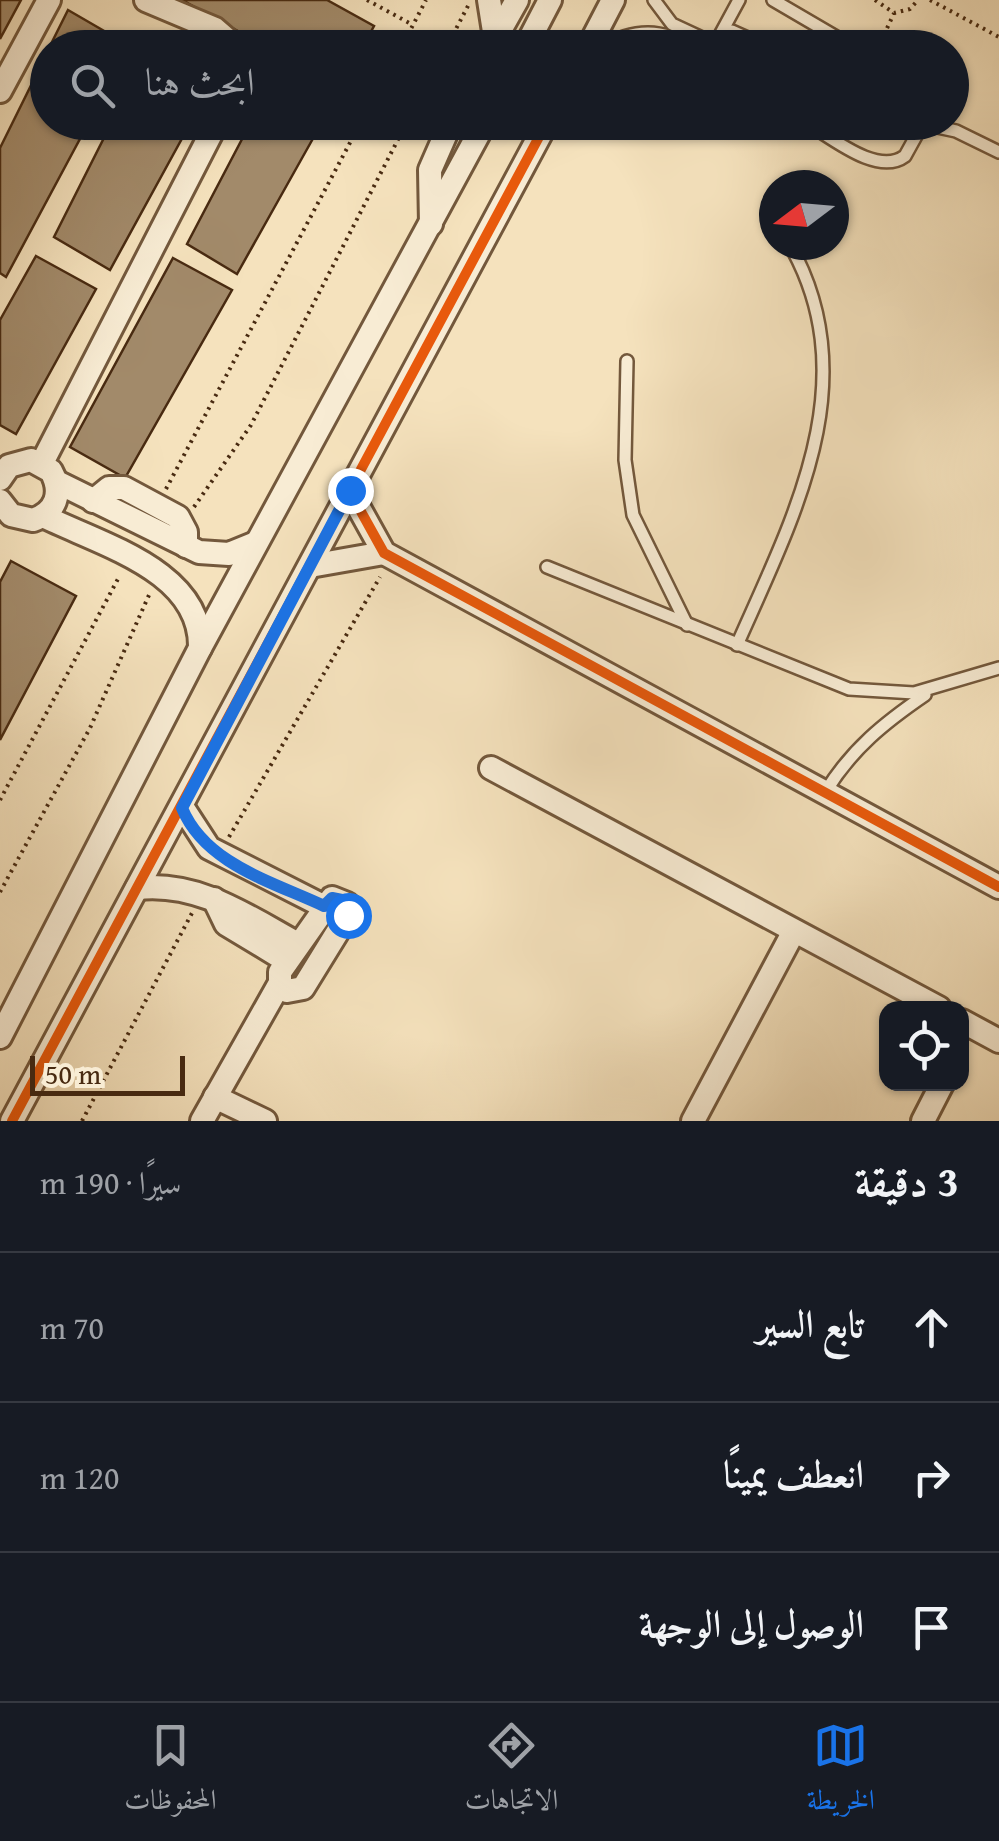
<!DOCTYPE html>
<html lang="ar">
<meta charset="utf-8">
<style>
body{margin:0;font-family:"Gentium Book Plus",Amiri,serif;background:#242831;color:#f1f3f6;direction:rtl}
.controls{position:absolute;right:30px;bottom:30px;display:grid;overflow:hidden;border-radius:20px;box-shadow:0 2px 8px #0004}
.controls button{width:90px;height:90px;display:grid;place-items:center;padding:0;border:0;border-bottom:2px solid #363941;background:#171b24;color:#f1f3f6;font:50px sans-serif}
.compass{position:absolute;left:759px;top:170px;width:90px;height:90px;border-radius:50%;background:#171b24;box-shadow:0 2px 8px #0004;rotate:254deg}
.scale{position:absolute;left:30px;bottom:25px;width:155px;box-sizing:border-box;padding-left:10px;border:5px solid #482a11;border-top:0;font-size:28px;line-height:35px;white-space:nowrap;color:#482a11;-webkit-text-stroke:8px #f8ecd4;paint-order:stroke}
.stop{position:absolute;width:30px;height:30px;margin:-22px;border:8px solid #1a73e8;border-radius:50%;background:#fff}
.stop.end{background:#1a73e8;border-color:#fff;box-shadow:0 2px 10px #0008}
.list{margin:0;padding:0;list-style:none}
h2{display:flex;justify-content:space-between;align-items:center;height:130px;margin:0;padding:0 40px;font-size:42px}
h2 small{font-size:32px;font-weight:400;color:#9ea1a6}
.list li{display:grid;grid-template-columns:65px 1fr auto;gap:30px;align-items:center;box-sizing:border-box;height:150px;padding:0 40px;border-top:2px solid #363941}
.list b{display:block;font-size:38px;white-space:nowrap}
.list em{font-size:32px;font-style:normal;color:#9ea1a6}
.icon{flex:none;width:55px;height:55px;fill:none;stroke:currentColor;stroke-width:2;stroke-linecap:round;stroke-linejoin:round}
.map{position:relative;flex:none;width:999px;height:1121px;overflow:hidden;direction:ltr}
.search{position:absolute;background:#171b24;box-shadow:0 2px 8px #0004;left:30px;right:30px;top:30px;height:110px;display:flex;align-items:center;gap:25px;box-sizing:border-box;padding:0 35px;border-radius:55px;color:#9ea1a6;font-size:38px}
.sheet{height:580px;background:#171b24}
nav{display:flex;justify-content:space-around;align-items:center;box-sizing:border-box;height:140px;border-top:2px solid #363941;background:#171b24;font-size:28px;color:#9ea1a6}
nav a{display:grid;justify-items:center;gap:5px}
nav .on{color:#1a73e8}
.map>svg:first-child{display:block}
.building{fill:#a28a6a;stroke:#482a11;stroke-width:2.5}
.lines{fill:none;stroke-linecap:round;stroke-linejoin:round}
.service-casing{stroke:#73583c;stroke-width:16}
.minor-casing{stroke:#73583c;stroke-width:28}
.path{stroke:#482a11;stroke-width:4;stroke-dasharray:2.5 5;stroke-linecap:butt}
.service{stroke:#f8ecd4;stroke-width:11}
.minor{stroke:#f8ecd4;stroke-width:22}
.cycleway-casing{stroke:#f8ecd4;stroke-width:16}
.cycleway{stroke:#e8590c;stroke-width:10}
.route{stroke:#1a73e8;stroke-width:12}
</style>
<div class="map">
<svg width="999" height="1121" viewBox="0 0 999 1121">
<rect width="100%" height="100%" fill="#f5e2bd"/>
<filter id="stains"><feTurbulence type="fractalNoise" baseFrequency=".002" numOctaves="4"/><feColorMatrix values="0 0 0 0 .2 0 0 0 0 .09 0 0 0 0 .02 0 0 0 .5 -.17"/></filter>
<radialGradient id="worn" r=".72"><stop offset=".6" stop-color="#630" stop-opacity="0"/><stop offset="1" stop-color="#630" stop-opacity=".3"/></radialGradient>
<g class="building">
<path d="M0,0H21L0,39Z"/>
<path d="M182,0H327L374,26L362,48H268Z"/>
<path d="M68,10L130,46L129,48H49Z"/>
<path d="M48,51V122H89L6,277L0,273V148Z"/>
<path d="M112,122H191L110,270L54,237Z"/>
<path d="M251,122L320,126L237,274L187,244Z"/>
<path d="M36,256L96,289L16,434L0,425V320Z"/>
<path d="M173,258L232,290L125,478L70,447Z"/>
<path d="M11,561L76,596L0,740V582Z"/>
</g>
<g class="lines">
<defs>
<g id="service">
<path d="M654,0L672,24L715,44"/>
<path d="M773,0L855,48"/>
<path d="M720,35L739,0"/>
<path d="M599,48C636,27 661,29 698,48"/>
<path d="M714,48L720,35L732,31L770,48"/>
<path d="M805,122C830,136 877,177 905,156L921,127"/>
<path d="M914,122L956,131L999,152"/>
<path d="M627,361L625,460L633,515L687,625"/>
<path d="M547,567L849,689L914,693L999,668"/>
<path d="M737,645C793,518 867,381 790,245"/>
<path d="M826,791C852,749 884,723 925,695"/>
</g>
<g id="minor">
<path d="M146,0L215,29L237,48"/>
<path d="M489,0L495,38"/>
<path d="M490,48L517,0"/>
<path d="M525,48L550,0"/>
<path d="M588,48L613,0"/>
<path d="M0,91L49,0"/>
<path d="M431,224L430,170L451,122"/>
<path d="M42,463L217,122"/>
<path d="M0,479L9,466L31,460L51,471C63,493 56,512 33,520L11,515L0,501"/>
<path d="M57,482L199,552L229,554L256,543"/>
<path d="M349,490L384,553L999,887"/>
<path d="M93,501L109,488H124L178,517L186,532V546"/>
<path d="M43,516C102,545 202,571 200,648"/>
<path d="M310,566L384,553"/>
<path d="M491,768L939,1008"/>
<path d="M183,808L209,848L323,906"/>
<path d="M137,888C198,881 247,916 298,944"/>
<path d="M332,898L347,904L348,915L303,988L287,991L280,983V972Z"/>
<path d="M214,899L226,924L287,961"/>
<path d="M962,1021L999,1041"/>
<path d="M0,1037L200,648L485,122"/>
<path d="M215,1097L265,1121"/>
<path d="M12,1121L547,122"/>
<path d="M202,1121L280,983"/>
<path d="M693,1121L794,931"/>
<path d="M923,1121L942,1084"/>
</g>
</defs>
<use href="#service" class="service-casing"/>
<use href="#minor" class="minor-casing"/>
<g class="path">
<path d="M367,0L413,25"/>
<path d="M875,0L894,13L910,9L918,0"/>
<path d="M930,0L999,37"/>
<path d="M884,35L894,13"/>
<path d="M401,48L426,0"/>
<path d="M446,48L469,4"/>
<path d="M166,489L361,122"/>
<path d="M194,507L251,425L407,122"/>
<path d="M0,800L119,577"/>
<path d="M229,837L380,577"/>
<path d="M0,892L90,728L149,595"/>
<path d="M82,1121L192,913"/>
</g>
<use href="#service" class="service"/>
<use href="#minor" class="minor"/>
<defs>
<g id="cycleway">
<path d="M349,490L384,553L999,887"/>
<path d="M12,1121L547,122"/>
</g>
</defs>
<use href="#cycleway" class="cycleway-casing"/>
<use href="#cycleway" class="cycleway"/>
</g>
<g class="lines">
<path class="route" d="M348,915L342,900L332,898L324,906C273,882 205,864 182,808L350,490"/>
</g>
<rect width="100%" height="100%" filter="url(#stains)"/>
<rect width="100%" height="100%" fill="url(#worn)"/>
</svg>
<div class="controls">
<button><svg class="icon" aria-label="locate" viewBox="0 0 24 24"><circle cx="12" cy="12" r="6"/><path d="M12 2v4M12 18v4M2 12h4M18 12h4"/></svg></button>
</div>
<svg class="compass" viewBox="-18 -18 36 36"><path d="M0-13l5 13h-10z" fill="#e53935"/><path d="M0 13l5-13h-10z" fill="#9ea1a6"/></svg>
<div class="scale">50 m</div>
<div class="stop" style="left:348px;top:915px"></div>
<div class="stop end" style="left:350px;top:490px"></div>
<div class="search"><svg class="icon" aria-label="search" viewBox="0 0 24 24"><circle cx="10" cy="10" r="6"/><path d="M15 15l6 6"/></svg>ابحث هنا</div>
</div>
<section class="sheet">
<h2>3 دقيقة<small>سيرًا · 190 m</small></h2>
<ul class="list">
<li><svg class="icon" aria-label="ahead" viewBox="0 0 24 24"><path d="M12 20V5M6 11l6-6 6 6"/></svg><div><b>تابع السير</b></div><em>70 m</em></li>
<li><svg class="icon" aria-label="right" viewBox="0 0 24 24"><path d="M7 20v-9h11M14 6l5 5-5 5"/></svg><div><b>انعطف يمينًا</b></div><em>120 m</em></li>
<li><svg class="icon" aria-label="arrive" viewBox="0 0 24 24"><path d="M6 21V4h12l-3 4 3 4H6"/></svg><div><b>الوصول إلى الوجهة</b></div></li>
</ul>
</section>
<nav>
<a class="on"><svg class="icon" aria-label="map" viewBox="0 0 24 24"><path d="M3 6l6-2 6 2 6-2v14l-6 2-6-2-6 2zM9 4v14M15 6v14"/></svg>الخريطة</a>
<a><svg class="icon" aria-label="directions" viewBox="0 0 24 24"><path d="M12 3l9 9-9 9-9-9zM9 14v-3h6M13 9l2 2-2 2"/></svg>الاتجاهات</a>
<a><svg class="icon" aria-label="saved" viewBox="0 0 24 24"><path d="M7 4h10v16l-5-4-5 4z"/></svg>المحفوظات</a>
</nav>
